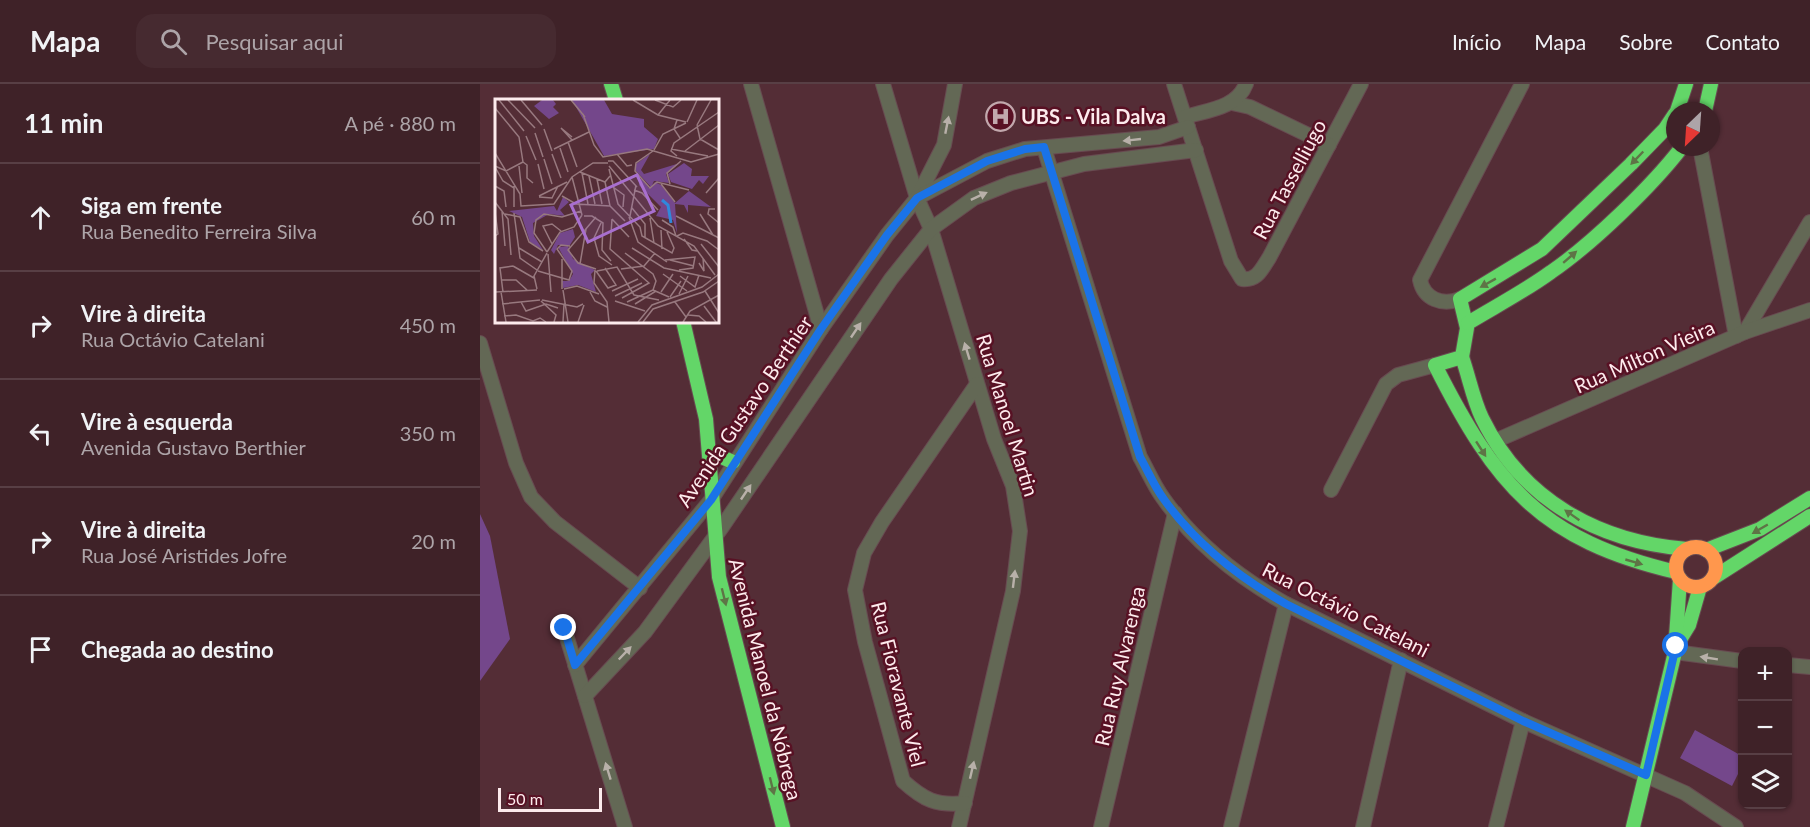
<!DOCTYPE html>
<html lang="pt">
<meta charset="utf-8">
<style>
body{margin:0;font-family:Lato,sans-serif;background:#462a30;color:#f1f3f6}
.controls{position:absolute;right:18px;bottom:18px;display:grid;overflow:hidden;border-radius:12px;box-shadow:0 2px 4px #0004}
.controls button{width:54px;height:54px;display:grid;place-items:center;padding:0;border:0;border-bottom:2px solid #583f45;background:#3f2228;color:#f1f3f6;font:30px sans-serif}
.compass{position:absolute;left:1186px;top:18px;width:54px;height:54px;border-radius:50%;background:#3f2228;box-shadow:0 2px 4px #0004;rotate:205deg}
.scale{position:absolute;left:18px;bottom:15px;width:104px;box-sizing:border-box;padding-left:6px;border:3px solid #fdebed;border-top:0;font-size:16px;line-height:21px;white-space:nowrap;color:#fdebed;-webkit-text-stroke:4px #581124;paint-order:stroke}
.stop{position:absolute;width:18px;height:18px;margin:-14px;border:4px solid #1a73e8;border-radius:50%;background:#fff}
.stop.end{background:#1a73e8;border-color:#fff;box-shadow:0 2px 6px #0008}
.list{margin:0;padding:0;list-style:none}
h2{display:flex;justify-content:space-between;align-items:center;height:78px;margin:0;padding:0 24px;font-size:26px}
h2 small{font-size:20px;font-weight:400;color:#ada4a8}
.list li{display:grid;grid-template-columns:39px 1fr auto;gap:18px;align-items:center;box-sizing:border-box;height:108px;padding:0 24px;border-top:2px solid #583f45}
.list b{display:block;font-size:22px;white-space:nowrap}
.list p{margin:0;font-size:20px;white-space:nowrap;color:#ada4a8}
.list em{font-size:20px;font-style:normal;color:#ada4a8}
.icon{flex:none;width:33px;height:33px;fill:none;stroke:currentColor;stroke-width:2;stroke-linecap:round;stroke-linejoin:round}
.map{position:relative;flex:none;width:1330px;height:743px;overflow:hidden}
header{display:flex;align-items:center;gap:36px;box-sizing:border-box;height:84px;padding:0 30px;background:#3f2228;border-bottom:2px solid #583f45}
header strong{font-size:28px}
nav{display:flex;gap:33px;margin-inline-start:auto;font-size:21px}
.search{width:420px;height:54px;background:#462a30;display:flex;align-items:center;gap:15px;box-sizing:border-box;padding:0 21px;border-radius:18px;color:#ada4a8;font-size:22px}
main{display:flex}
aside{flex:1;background:#3f2228}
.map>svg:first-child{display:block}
.green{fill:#74478b}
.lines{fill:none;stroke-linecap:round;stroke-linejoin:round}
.street-casing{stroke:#684b51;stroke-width:16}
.fast-casing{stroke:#684b51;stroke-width:16}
.slow-casing{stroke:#684b51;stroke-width:16}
.street{stroke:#636855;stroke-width:14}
.fast{stroke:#63d668;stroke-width:14}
.slow{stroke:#ff974d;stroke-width:14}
.oneway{fill:#b8b0a9}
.oneway2{fill:#5e7446}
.route{stroke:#1a73e8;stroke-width:8}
.labels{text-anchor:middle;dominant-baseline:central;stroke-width:5;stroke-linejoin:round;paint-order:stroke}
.poi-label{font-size:20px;font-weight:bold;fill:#fdebed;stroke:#581124;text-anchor:start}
.street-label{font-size:20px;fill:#fdebed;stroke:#581124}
.inset-river{fill:none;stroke:#3188db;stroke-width:3}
.inset-road{fill:none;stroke:#98797f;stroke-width:1.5}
.view{fill:#a86fcf;fill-opacity:0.15;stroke:#a86fcf;stroke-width:3}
.inset-edge{fill:none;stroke:#fdebed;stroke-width:3}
</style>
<header>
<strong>Mapa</strong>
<div class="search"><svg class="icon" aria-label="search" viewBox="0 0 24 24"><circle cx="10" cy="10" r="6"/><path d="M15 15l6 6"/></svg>Pesquisar aqui</div>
<nav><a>Início</a><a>Mapa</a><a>Sobre</a><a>Contato</a></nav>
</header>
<main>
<aside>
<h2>11 min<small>A pé · 880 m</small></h2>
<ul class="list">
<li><svg class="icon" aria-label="ahead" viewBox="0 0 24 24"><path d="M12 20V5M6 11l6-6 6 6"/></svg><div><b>Siga em frente</b><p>Rua Benedito Ferreira Silva</p></div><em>60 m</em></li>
<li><svg class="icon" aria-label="right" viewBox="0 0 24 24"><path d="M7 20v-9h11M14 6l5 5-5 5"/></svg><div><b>Vire à direita</b><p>Rua Octávio Catelani</p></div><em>450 m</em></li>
<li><svg class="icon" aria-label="left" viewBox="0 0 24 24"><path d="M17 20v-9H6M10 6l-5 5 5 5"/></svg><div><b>Vire à esquerda</b><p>Avenida Gustavo Berthier</p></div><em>350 m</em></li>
<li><svg class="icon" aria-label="right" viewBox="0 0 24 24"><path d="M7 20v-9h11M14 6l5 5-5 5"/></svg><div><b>Vire à direita</b><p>Rua José Aristides Jofre</p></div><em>20 m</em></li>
<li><svg class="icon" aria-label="arrive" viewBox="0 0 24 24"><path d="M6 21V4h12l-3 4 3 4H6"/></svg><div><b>Chegada ao destino</b></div></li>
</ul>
</aside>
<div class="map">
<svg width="1330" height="743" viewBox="0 0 1330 743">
<rect width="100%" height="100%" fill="#542d36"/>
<g class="green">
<path d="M0,430L10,452L30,555L0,597Z"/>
<path d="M1215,646L1262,672V682L1252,702L1200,674Z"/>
</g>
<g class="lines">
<defs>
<g id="street">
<path d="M271,0L341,245"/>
<path d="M403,0L437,114L451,145L514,355L533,402L540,447L533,507L479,743"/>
<path d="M694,0L751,177L762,195C777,197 781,186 789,174L881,0"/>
<path d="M752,19L770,23L849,61"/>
<path d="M705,33C728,26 757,24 766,0"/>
<path d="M1220,63L1256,252"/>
<path d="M564,64L660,373C668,387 674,402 683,414C714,458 760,494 806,520L1043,637L1205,709L1256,743"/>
<path d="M437,114L464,61L475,0"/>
<path d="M980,215C962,222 944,215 940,196L1042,0"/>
<path d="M1265,248L1330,138"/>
<path d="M0,259L36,379L51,413L75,438L160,504"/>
<path d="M1015,357L1265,248L1330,226"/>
<path d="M851,406L906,300L918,291L955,281"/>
<path d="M84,544L145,743"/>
<path d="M1195,568L1262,577"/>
<path d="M95,581L231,416L341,245L407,151L437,114L507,77L545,65L679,53L708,43"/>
<path d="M1308,581L1330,583"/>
<path d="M105,612L165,548L242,443L411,195L451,145L494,114L531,99L604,80L716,66"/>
<path d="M485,719C456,722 444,716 423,697L385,558L375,506L384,469L402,438L497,300"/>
<path d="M621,743L695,429"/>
<path d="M751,743L806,520"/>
<path d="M883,743L921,576"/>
<path d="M1016,743L1043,637"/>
</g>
<g id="fast">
<path d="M131,0L136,16"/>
<path d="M1197,27L1206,0"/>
<path d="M1225,27L1231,0"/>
<path d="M1195,30L1185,45L1151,80L1062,165L980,215L987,244L982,273L955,281C1016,402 1061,456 1196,488"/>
<path d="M203,237L226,335L239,493L303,743"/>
<path d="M988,239C1016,222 1045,207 1071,188C1112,160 1172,102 1202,63"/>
<path d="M982,273C989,293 993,315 1002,334C1042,416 1118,458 1207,465"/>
<path d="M230,368L253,378"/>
<path d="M1226,466L1280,445L1330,414"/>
<path d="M1233,494L1330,432"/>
<path d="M1196,562L1209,541L1220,503"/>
<path d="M1153,743L1195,568L1200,495"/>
</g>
<circle id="slow" cx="1216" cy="483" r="20"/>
</defs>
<use href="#street" class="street-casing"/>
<use href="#fast" class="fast-casing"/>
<use href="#slow" class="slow-casing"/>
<use href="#street" class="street"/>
<use href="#fast" class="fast"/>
<use href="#slow" class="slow"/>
</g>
<defs><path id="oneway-solid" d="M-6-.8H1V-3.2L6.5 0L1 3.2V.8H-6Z" transform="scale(1.5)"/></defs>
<g class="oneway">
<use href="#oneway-solid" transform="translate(467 41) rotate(-79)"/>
<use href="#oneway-solid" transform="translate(652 56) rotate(174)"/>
<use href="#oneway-solid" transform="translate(499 112) rotate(-25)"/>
<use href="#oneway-solid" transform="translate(376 246) rotate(-56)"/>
<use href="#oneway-solid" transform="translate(487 267) rotate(-107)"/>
<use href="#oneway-solid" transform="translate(266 408) rotate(-56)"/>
<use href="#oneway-solid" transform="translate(534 495) rotate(-83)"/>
<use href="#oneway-solid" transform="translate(145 569) rotate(-46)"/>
<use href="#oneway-solid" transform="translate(1229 574) rotate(-171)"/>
<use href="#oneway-solid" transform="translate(492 686) rotate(-77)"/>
<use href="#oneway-solid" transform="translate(128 687) rotate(-107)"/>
</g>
<g class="oneway2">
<use href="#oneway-solid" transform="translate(1157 74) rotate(134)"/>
<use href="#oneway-solid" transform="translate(1090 173) rotate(-41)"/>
<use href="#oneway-solid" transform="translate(1008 199) rotate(151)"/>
<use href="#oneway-solid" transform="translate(1001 365) rotate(57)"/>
<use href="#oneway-solid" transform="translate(1092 431) rotate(-145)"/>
<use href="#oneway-solid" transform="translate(1280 445) rotate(150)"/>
<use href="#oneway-solid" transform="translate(1154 478) rotate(16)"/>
<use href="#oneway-solid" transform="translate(244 513) rotate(76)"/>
<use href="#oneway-solid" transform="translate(292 702) rotate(76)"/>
</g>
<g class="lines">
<path class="route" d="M84,544L95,581L231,416L341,245L407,151L437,114L507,77L545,65L564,63L660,373C668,387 674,402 683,414C714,458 760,494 806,520L1043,637L1166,691L1196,562"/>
</g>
<defs>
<symbol id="hospital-ring" viewBox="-11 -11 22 22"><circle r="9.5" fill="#581124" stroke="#c2a8ad" stroke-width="1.5"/><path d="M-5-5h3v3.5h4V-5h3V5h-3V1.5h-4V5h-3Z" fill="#c2a8ad"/></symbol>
</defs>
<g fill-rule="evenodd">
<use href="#hospital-ring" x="504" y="16" width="33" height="33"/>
</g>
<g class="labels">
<g class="poi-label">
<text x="541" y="32">UBS - Vila Dalva</text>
</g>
<g class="street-label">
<text transform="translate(809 95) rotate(-62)">Rua Tasselliugo</text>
<text transform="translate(1164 272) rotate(-24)">Rua Milton Vieira</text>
<text transform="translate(264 327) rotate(-56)">Avenida Gustavo Berthier</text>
<text transform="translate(528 331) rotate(73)">Rua Manoel Martin</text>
<text transform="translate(866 525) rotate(27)">Rua Octávio Catelani</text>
<text transform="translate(639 582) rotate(-77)">Rua Ruy Alvarenga</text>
<text transform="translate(286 595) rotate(76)">Avenida Manoel da Nóbrega</text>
<text transform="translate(419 600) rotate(76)">Rua Fioravante Viel</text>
</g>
</g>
<g transform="translate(15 15)">
<rect width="224" height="224" fill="#542d36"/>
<path d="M47,1H58L61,5L58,8L64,14L54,20L39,7ZM77,1H109L117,15L149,20V28L163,40L159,50L109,57ZM155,55L146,71L149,75L185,64L171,75L174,84L159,82L156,88L140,71L141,65ZM189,64L197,70L196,77H214L208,85L204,81L197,90L176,83L173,75ZM146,79L154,89L160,83L166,86L180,104L194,92L216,108L193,106V114L189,106L180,105L182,134L178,121L161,117L166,108L144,86ZM68,98L74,103L65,111L70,117L54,115L38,124L39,137L48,151L35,143L27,118L14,112L59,107L62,112ZM78,130L80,138L75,146H63L59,155L56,151L65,134ZM73,147L78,160L100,171L96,175L101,193L83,186L68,189L67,182H74L78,175L63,148Z" fill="#74478b"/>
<path class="inset-river" d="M167,101L173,106L176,124"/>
<path class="inset-road" d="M4,1L29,32M13,1L40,29M26,1L47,26M76,1L90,18M138,1L163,16L191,23M160,1L178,8L186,1M0,9L24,38L28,63M88,15L99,46L108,58L152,50L196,63L224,55M163,16L175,1M182,21L179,30L185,39M192,23L202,1M202,26L205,40L224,51M202,26L216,1M49,30L57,52M40,34L48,58M31,37L41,61M77,38L66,29L77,41M73,43L82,68M65,49L73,73M59,50L94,33M176,50L213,57M159,51L168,35L191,24M158,52L141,64L140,72L155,89L162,83L194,91M190,52L224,26M0,54L25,95L26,107L59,105L77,78L98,64H113M57,55L66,79M122,55L132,67L137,66M182,57L176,52L179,44L224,13M49,60L57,85M113,62H118L142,88M28,63L32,66V79L38,84M43,65L49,90M0,67L11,72L28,63M24,67L27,94M114,67L163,127L199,147L220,176M0,68L8,82L19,89M114,70L123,105L145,128L147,137L177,154L179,149L172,133M85,73L110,83L115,77M87,74L93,105M94,77L100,105M77,78L87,116M102,80L107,105M110,83L115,107M166,85L180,103M175,85L172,74L186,62M0,87L9,92L11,108M19,87V108M118,88L129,96L128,108M139,91L147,94L163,111M211,94L224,79M44,97L72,83M67,97L81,105L115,107L130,122M44,98L57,99L63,87M0,103L13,120L16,156M137,109L150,125V139M220,110H214L213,115L224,124M7,112L10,147M0,113L3,135L0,137M19,114L25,159L42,171M10,115L25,118L34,143L48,152M205,115L218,136M89,117H97L108,124L107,151L116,162M135,117L141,86M181,117L224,139M101,118L73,151L83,164L101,170M134,118L143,143L172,163M155,119L159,144M117,120L115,150L154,184L127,199M117,120L134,138M167,121L178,128L181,137M106,124L99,139L104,157L117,166M166,131L167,150M182,137L188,134L212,142L224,151M189,140L197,151L202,152M57,145L48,127L57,125L66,132M206,145L224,168M24,149L47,163M137,149L169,169L216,179M52,153L39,134L41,121L49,115L67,118L86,112M52,153L65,133L79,128L87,116M130,154L158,175L161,182L158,191L174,198M53,155L56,193M67,160V190M170,161L200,158L198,169L184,171M175,161L199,167M204,164L209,172L208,159M85,165L91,130M18,167L39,179M126,170L149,167L160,154M100,171L99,184L112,203L114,223M43,172L74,181L77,172L62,150L66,146L75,147M101,172L113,189L121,186L110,169M102,172L122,168L139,196L164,201M168,175L192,192M185,177L200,188L204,176M7,181H21L32,191M42,190L39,177L52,154M69,190L82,187L104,195M68,191L73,223M117,192L143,180M210,192L224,214M0,193L42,191M6,193L11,223M8,193L5,169L18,167M95,193L100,202L112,208M166,193L178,175M184,195L193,177M120,197L147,184M175,198L186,182M47,201L82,208L88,205M46,202L61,216L59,223M120,202L150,212M26,203L31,212L51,205L63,209M132,203L158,191M180,203L191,218M7,205L45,201M140,205L161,192M209,207L221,223M193,216L204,217L211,223M9,217L21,216L38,222L45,219L51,223M68,223L69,205M83,223L89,206M143,223L157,206L207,188L224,175M148,223L158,210L208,193L224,182M188,223L195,212L224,196"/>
<path class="view" d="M142,76L159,112L93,143L76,106Z"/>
<rect width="224" height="224" class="inset-edge"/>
</g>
</svg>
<div class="controls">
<button>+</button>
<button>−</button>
<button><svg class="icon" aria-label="layers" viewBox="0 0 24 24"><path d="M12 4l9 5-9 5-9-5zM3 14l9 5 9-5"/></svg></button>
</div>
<svg class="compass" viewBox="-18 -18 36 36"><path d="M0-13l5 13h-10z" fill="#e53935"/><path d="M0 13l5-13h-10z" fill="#ada4a8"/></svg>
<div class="scale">50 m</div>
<div class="stop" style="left:1196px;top:562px"></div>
<div class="stop end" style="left:84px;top:544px"></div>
</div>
</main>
